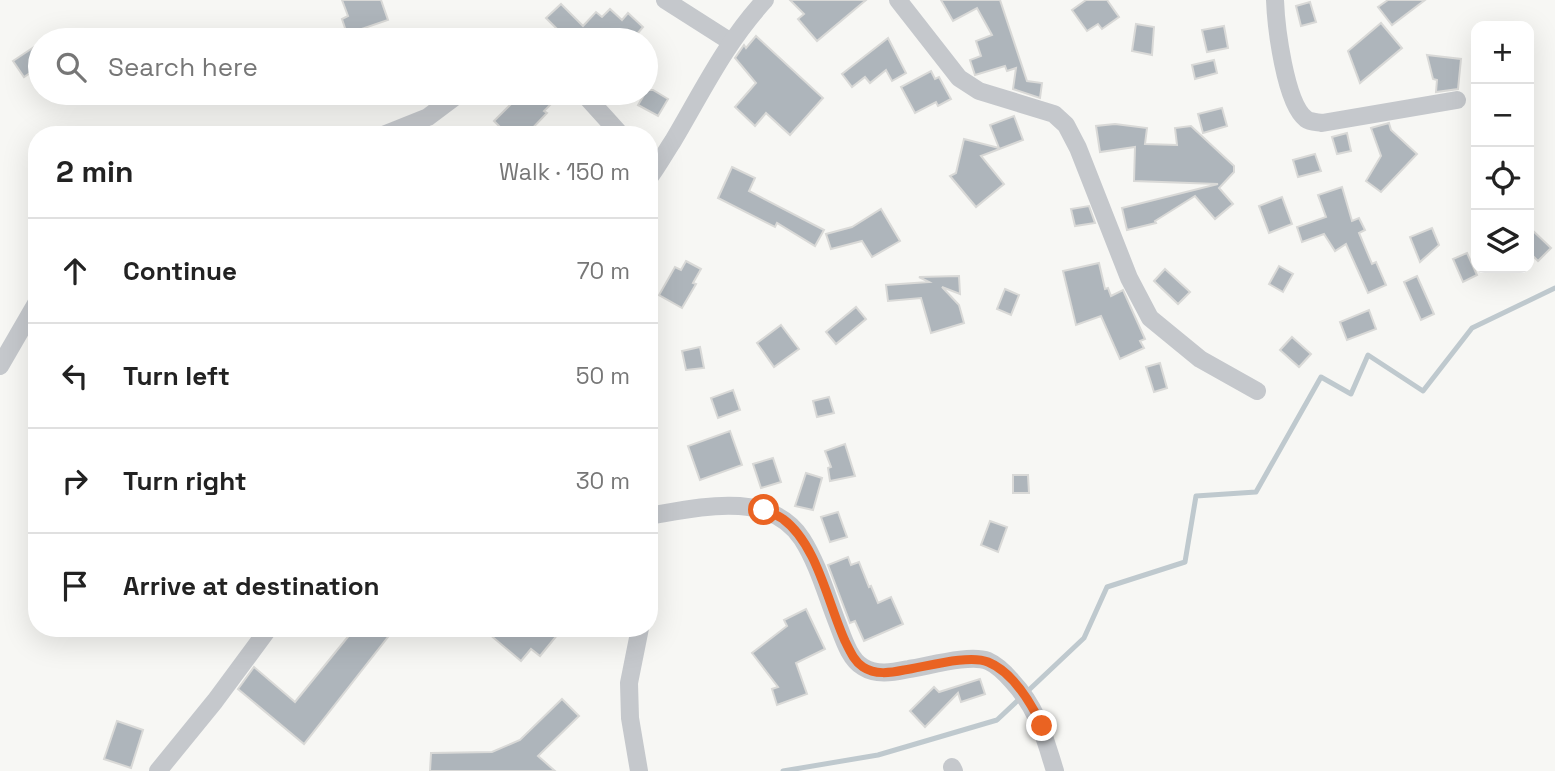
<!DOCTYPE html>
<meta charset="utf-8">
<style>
body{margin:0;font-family:"Space Grotesk",sans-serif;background:#f6f6f6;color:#222}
.controls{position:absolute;right:21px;top:21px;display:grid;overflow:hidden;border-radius:14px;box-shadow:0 7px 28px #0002}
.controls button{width:63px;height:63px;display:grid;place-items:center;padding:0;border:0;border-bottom:2px solid #e0e0e0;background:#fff;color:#222;font:35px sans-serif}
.stop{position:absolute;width:21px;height:21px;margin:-16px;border:5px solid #ea6322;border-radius:50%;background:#fff}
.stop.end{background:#ea6322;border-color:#fff;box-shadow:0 2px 7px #0008}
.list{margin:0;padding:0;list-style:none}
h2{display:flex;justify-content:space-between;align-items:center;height:91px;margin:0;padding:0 28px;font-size:30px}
h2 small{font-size:23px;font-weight:400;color:#767676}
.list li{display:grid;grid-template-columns:46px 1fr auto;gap:21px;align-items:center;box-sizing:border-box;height:105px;padding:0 28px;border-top:2px solid #e0e0e0}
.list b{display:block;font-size:26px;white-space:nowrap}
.list em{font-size:23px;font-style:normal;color:#767676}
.icon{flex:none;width:38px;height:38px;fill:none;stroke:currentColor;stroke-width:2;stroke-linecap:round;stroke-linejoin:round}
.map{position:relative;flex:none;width:1555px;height:771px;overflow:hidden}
.search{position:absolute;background:#fff;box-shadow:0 7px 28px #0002;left:28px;top:28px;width:630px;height:77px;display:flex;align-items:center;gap:18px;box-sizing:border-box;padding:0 24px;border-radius:38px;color:#767676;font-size:26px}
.panel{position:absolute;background:#fff;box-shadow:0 7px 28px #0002;left:28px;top:126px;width:630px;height:511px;border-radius:28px}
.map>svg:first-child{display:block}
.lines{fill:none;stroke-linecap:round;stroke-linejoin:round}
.stream{stroke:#bfc9ce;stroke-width:5}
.building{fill:#aeb5bb;stroke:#d9d9d7;stroke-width:2}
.minor{stroke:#c5c8cc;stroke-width:18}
.route{stroke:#ea6322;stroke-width:9}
</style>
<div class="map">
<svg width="1555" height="771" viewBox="0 0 1555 771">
<rect width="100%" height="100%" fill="#f7f7f4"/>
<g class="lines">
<path class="stream" d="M783,771L878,755L997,720L1084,638L1107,587L1185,562L1196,496L1256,492L1321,377L1351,394L1368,355L1423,391L1472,328L1555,288"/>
</g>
<g class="building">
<path d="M342,0H381L388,20L347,34L342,19L348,16Z"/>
<path d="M790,0H866L817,41L798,19L804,14Z"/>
<path d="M941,0H1000L1027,81L1042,83L1040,98L1013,89L1016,68L1007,71L1005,66L975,75L970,60L981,56L976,41L992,35L977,8L953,21Z"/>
<path d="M1086,0H1107L1119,17L1102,29L1098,24L1087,31L1072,10Z"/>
<path d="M1388,0H1425L1392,25L1378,7Z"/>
<path d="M1310,2L1316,22L1301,26L1296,6Z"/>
<path d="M561,4L583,26L596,12L602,17L610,9L622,20L628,13L643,27L632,40H568L546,18Z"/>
<path d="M1381,23L1402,48L1360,83L1348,51Z"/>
<path d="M1136,24L1154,27L1152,55L1132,51Z"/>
<path d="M1224,26L1228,48L1207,52L1202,30Z"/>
<path d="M756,36L823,98L790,135L766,113L755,126L735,107L756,83L735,58L744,45L746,48Z"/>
<path d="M888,38L906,73L892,81L886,70L870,83L865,77L852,87L842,74Z"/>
<path d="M40,43V66L24,77L13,61Z"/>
<path d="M1427,55L1461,59L1458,89L1436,92L1437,80L1433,79Z"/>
<path d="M1214,60L1217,73L1195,79L1192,65Z"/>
<path d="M931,71L935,79L939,77L951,99L938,106L936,102L915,113L901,87Z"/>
<path d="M647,90H653L668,99L658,116L638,105Z"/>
<path d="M501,93H562L544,111L547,113L526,135H508L494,121L512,103Z"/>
<path d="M1222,108L1227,126L1203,133L1198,114Z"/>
<path d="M1014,116L1023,140L981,156L1004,184L976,207L950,176L956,173L964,139L999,148L990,125Z"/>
<path d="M1389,123L1391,130L1417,154L1381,192L1366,181L1381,156L1371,128Z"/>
<path d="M1115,124L1147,128L1145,144L1177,145L1175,128L1191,126L1234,166V172L1219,188L1233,204L1215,219L1195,196L1155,221L1156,223L1127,230L1122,208L1218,184L1134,181L1135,147L1100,152L1096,126Z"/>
<path d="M1347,133L1351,151L1337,154L1332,137Z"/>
<path d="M1315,154L1321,171L1298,177L1293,160Z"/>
<path d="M732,167L755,178L749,191L824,230L815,246L777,223L775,227L718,198Z"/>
<path d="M1342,187L1352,221L1359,218L1365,230L1359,233L1372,264L1376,262L1386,285L1368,293L1346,244L1335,251L1324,234L1302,242L1297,227L1326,217L1318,195Z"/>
<path d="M1282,197L1292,224L1269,233L1259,206Z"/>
<path d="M1089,206L1095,223L1075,226L1071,209Z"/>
<path d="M881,209L900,241L872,257L862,241L831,249L826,234L852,227Z"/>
<path d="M1529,227L1551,248L1538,261L1529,252Z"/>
<path d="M1432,228L1439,245L1420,262L1410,237Z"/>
<path d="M1467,253L1477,275L1463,282L1453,259Z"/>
<path d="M686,261L701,269L693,283L696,284L682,308L659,295L675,267L681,270Z"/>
<path d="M1099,263L1105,289L1108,288L1111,296L1123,290L1145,339L1140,341L1144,348L1120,359L1101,316L1076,325L1063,271Z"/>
<path d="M1279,266L1293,274L1283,292L1269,284Z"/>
<path d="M1165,269L1190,292L1178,304L1154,281Z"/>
<path d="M959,276L960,294L942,287L959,305L964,323L931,333L921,298L888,301L886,285L929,282L919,277Z"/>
<path d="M1417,276L1434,314L1421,320L1404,282Z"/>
<path d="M1005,289L1019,295L1011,315L997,309Z"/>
<path d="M856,307L866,319L836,344L826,332Z"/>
<path d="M1369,310L1376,329L1347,340L1340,322Z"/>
<path d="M781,325L799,349L774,367L757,343Z"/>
<path d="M1292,337L1311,354L1299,367L1280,350Z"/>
<path d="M700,347L704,368L686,370L682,351Z"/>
<path d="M1160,363L1167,388L1154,392L1146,367Z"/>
<path d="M733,390L740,410L718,418L711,398Z"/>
<path d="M829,397L834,413L817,417L813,401Z"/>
<path d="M730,431L742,465L700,480L688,446Z"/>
<path d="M845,444L855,476L830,481L828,468L831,467L825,451Z"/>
<path d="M773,458L781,482L761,488L753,464Z"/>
<path d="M806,473L822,478L813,510L795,506Z"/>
<path d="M1013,475H1028L1029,493H1013Z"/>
<path d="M838,512L847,537L830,542L821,517Z"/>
<path d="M990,521L1007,527L998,552L981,545Z"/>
<path d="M848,557L851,565L859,562L869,587L871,586L878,603L891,597L903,624L864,641L855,621L850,623L828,565Z"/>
<path d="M806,609L825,649L796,663L807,694L777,705L772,689L778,687L752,653L787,626L784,620Z"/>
<path d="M355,628H395L304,744L238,689L254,667L295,702Z"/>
<path d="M482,628H563L540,656L531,649L521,661Z"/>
<path d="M980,679L985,694L961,702L958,693L925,727L910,711L934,687L939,692Z"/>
<path d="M562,699L579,716L538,756L555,771H430L431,753L492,752L520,740Z"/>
<path d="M117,721L143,730L131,768L104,759Z"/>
</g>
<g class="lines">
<g class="minor">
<path d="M665,0L731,42"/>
<path d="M898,0L959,78L979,91L1054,114L1066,125L1078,148L1129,278L1150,318L1200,359L1257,391"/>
<path d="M1275,0C1276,26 1285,103 1306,119C1310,122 1316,122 1322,123L1457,100"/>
<path d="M583,93L621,135"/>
<path d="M383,135L428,117L460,93"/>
<path d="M649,178C658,166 665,153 673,141C702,92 726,42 765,0"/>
<path d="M0,366L37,302"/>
<path d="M649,516C697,508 770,489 802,539C818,564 826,594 837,622C843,637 849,659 863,667C877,676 894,672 909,669C929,666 970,654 988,661C997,665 1006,674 1012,681C1038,709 1044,736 1055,771"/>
<path d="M952,767L954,771"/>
<path d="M158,771L215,701L269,628"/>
<path d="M639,771L630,718L629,683L640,628"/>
</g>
</g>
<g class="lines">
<path class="route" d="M764,510C770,513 778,515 783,519C817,544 828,604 845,641C850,651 854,661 863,667C875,675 890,673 904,670C925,667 969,654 988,662C1013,672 1031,703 1042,726"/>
</g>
</svg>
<div class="controls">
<button>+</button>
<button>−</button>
<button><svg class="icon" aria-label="locate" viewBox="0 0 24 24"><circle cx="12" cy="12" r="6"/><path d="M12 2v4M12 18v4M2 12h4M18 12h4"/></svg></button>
<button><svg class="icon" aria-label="layers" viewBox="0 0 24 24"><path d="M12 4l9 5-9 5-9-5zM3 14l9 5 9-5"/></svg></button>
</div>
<div class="stop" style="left:764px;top:510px"></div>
<div class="stop end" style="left:1042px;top:726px"></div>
<div class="search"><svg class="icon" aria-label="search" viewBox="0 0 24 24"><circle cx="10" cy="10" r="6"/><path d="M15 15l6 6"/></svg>Search here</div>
<section class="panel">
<h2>2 min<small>Walk · 150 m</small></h2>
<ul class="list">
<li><svg class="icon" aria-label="ahead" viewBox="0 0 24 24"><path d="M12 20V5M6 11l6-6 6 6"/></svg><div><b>Continue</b></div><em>70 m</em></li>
<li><svg class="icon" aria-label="left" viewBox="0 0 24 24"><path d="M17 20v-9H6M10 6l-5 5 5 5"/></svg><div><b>Turn left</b></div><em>50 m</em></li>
<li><svg class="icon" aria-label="right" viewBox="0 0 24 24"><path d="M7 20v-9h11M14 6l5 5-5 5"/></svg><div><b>Turn right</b></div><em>30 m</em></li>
<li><svg class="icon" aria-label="arrive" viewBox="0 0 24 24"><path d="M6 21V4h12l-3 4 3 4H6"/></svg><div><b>Arrive at destination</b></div></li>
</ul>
</section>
</div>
